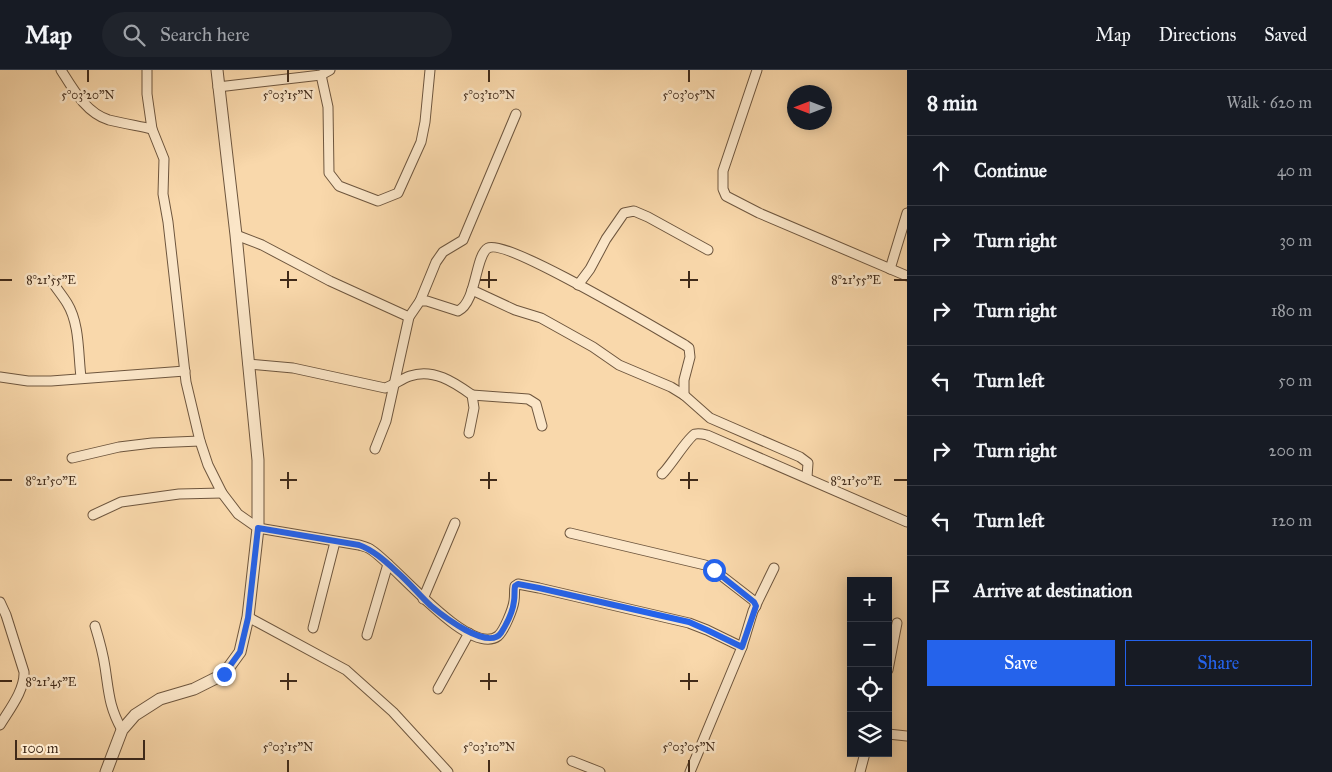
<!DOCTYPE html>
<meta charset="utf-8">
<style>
body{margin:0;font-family:"IM FELL Great Primer",serif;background:#20242c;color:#f1f3f6}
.controls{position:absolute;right:15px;bottom:15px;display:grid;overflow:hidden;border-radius:0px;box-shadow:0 2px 12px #0003}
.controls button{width:45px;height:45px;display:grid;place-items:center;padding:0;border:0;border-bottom:1px solid #363941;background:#171b24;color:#f1f3f6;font:25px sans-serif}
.compass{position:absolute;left:787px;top:15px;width:45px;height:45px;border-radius:50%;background:#171b24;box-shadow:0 2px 12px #0003;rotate:270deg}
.scale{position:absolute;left:15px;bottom:12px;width:130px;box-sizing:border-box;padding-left:5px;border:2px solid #402a19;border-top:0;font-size:14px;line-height:18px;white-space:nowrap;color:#402a19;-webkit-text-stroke:4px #fbe6c8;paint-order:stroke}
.stop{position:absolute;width:15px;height:15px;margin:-11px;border:4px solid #2563eb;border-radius:50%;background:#fff}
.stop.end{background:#2563eb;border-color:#fff;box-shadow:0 1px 5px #0008}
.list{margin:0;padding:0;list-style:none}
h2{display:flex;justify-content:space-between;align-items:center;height:65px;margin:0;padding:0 20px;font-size:21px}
h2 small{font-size:16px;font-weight:400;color:#9ea1a6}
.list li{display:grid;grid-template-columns:32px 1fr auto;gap:15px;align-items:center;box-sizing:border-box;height:70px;padding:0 20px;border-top:1px solid #363941}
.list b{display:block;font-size:19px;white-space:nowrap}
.list em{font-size:16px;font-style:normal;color:#9ea1a6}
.actions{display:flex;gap:10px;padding:15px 20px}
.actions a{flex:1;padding:11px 0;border:1px solid #2563eb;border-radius:0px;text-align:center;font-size:18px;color:#2563eb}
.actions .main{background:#2563eb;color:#fff}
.icon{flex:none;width:28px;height:28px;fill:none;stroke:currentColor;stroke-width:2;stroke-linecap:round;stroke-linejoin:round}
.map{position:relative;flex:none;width:907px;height:702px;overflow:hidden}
header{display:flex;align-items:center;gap:30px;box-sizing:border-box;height:70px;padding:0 25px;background:#171b24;border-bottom:1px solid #363941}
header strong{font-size:24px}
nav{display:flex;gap:28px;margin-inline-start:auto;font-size:18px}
.search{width:350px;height:45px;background:#20242c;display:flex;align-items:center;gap:12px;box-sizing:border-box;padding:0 18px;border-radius:28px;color:#9ea1a6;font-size:19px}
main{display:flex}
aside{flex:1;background:#171b24}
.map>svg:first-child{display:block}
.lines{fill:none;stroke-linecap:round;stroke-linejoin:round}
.minor-casing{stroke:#6e563e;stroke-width:11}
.tertiary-casing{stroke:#6e563e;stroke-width:13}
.minor{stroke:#fbe6c8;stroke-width:9}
.tertiary{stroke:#fbe6c8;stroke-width:11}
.route{stroke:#2563eb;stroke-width:6}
.ticks{fill:none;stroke:#402a19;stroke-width:2}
.ticks-label{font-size:12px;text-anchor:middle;fill:#402a19;stroke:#fbe6c8;stroke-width:5;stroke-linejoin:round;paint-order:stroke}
</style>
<header>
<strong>Map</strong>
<div class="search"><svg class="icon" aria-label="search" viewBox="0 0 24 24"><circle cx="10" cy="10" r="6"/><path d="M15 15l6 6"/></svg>Search here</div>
<nav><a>Map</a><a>Directions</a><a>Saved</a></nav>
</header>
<main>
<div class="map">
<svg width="907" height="702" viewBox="0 0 907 702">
<rect width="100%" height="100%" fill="#f9d8ab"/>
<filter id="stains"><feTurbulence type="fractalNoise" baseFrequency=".004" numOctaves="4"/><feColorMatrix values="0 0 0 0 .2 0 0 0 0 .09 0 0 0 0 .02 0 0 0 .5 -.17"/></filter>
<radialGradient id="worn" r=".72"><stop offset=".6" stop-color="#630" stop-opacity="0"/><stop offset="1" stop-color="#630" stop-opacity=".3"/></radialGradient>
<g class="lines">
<defs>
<g id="minor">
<path d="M61,0C73,19 86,43 109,50C122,53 138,56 152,59"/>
<path d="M147,0V24L152,59L164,89L163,124L168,152L186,312L200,371L208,395L222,423L238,444L258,458L359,475C362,476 367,477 370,479C393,492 469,588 498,566C504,561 513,539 514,531C515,526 514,521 515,516L518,514L539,518L689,553L707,560L742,577"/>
<path d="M757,0L723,101V119L726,126L759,143L907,206"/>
<path d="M321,5L328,37L329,103L339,116L378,131L398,123L421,72L425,52L430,0"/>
<path d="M218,17L321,5L330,0"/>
<path d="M236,165L262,175L330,211L409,247"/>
<path d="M890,199L907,143"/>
<path d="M51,210C56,218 62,225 67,233C80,254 78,284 81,307"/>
<path d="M578,215L590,199L606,169L624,143L634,141L648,147L708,180"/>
<path d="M472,220L515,240L541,248L593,277L619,295L671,317L684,325L710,348L800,387L808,393L807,407"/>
<path d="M420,231L436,192L443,182L463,170L516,44"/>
<path d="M248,294L293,298L385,318C394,315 401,309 410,306C433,298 454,312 472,325L474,338L469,363"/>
<path d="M0,307L28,311H51L185,301"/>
<path d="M472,325L528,329L536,334L542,356"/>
<path d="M375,379L386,351L409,247L420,231H427L458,241C477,232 475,185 488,178C506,168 660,261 685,275L689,278L690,287L684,310V325"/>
<path d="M72,388L119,377L152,373L200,371"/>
<path d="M662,404C670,397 688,367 695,364C699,363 703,364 707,365L907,452"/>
<path d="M93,445L121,432L179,424L222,423"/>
<path d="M570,463L705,495L714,500L754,531L756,536"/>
<path d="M423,529L455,453"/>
<path d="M0,532L6,545L24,602C25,620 9,640 0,655"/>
<path d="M248,547L346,600L393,642L448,702"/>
<path d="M95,556C99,569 103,583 105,597C109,623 109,637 122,660"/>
<path d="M313,558L335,472"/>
<path d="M367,565L388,494"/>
<path d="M888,600L897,553"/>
<path d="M438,619L469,563"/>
<path d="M888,664L907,666"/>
<path d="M572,691L600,702"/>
<path d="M690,702L742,577L753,541L774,498"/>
<path d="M860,702L865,683"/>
</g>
<path id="tertiary" d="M106,702L122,660L135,645L160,629L194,619L224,604L240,582L248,547L258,458V390L236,165L217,0"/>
</defs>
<use href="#minor" class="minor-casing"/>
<use href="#tertiary" class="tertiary-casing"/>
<use href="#minor" class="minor"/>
<use href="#tertiary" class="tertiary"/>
</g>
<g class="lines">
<path class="route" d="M224,604L240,582L248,548L258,458L359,475C373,480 385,491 396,501C409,512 419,525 431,536C443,546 488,581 501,563C506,555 513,541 514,531C515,526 514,521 515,516L518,514L539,518L689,552L707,560L742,577L756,536L754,532L714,500"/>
</g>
<path class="ticks" d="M88,0V12M288,0V12M489,0V12M689,0V12M288,201V218M489,201V218M689,201V218M0,210H12M280,210H297M480,210H497M680,210H698M894,210H907M288,402V419M489,402V419M689,402V419M0,410H12M280,410H297M480,410H497M680,410H698M894,410H907M288,603V620M489,603V620M689,603V620M0,611H12M280,611H297M480,611H497M680,611H698M288,690V702M489,690V702M689,690V702"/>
<g class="ticks-label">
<text x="88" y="29">5°03'20"N</text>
<text x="288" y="29">5°03'15"N</text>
<text x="489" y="29">5°03'10"N</text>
<text x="689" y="29">5°03'05"N</text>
<text x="856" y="214">8°21'55"E</text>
<text x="51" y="214">8°21'55"E</text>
<text x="856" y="415">8°21'50"E</text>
<text x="51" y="415">8°21'50"E</text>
<text x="51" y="616">8°21'45"E</text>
<text x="288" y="681">5°03'15"N</text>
<text x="489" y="681">5°03'10"N</text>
<text x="689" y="681">5°03'05"N</text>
</g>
<rect width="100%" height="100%" filter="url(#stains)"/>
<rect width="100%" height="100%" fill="url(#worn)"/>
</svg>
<div class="controls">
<button>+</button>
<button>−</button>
<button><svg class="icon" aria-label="locate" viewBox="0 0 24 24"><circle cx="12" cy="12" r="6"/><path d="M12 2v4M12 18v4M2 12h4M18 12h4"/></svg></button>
<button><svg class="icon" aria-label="layers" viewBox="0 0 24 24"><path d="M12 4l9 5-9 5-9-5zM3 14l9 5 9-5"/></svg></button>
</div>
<svg class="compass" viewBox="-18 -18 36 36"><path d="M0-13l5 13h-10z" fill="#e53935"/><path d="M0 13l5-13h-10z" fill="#9ea1a6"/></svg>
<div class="scale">100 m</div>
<div class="stop" style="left:714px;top:500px"></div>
<div class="stop end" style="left:224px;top:604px"></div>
</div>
<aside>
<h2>8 min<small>Walk · 620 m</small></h2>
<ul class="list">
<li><svg class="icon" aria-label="ahead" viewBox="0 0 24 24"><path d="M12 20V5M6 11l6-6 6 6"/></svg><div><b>Continue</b></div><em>40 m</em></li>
<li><svg class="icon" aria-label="right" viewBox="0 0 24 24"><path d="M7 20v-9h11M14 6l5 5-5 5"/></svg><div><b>Turn right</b></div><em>30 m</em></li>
<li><svg class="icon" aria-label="right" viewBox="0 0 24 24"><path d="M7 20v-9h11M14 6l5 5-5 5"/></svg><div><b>Turn right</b></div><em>180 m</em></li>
<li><svg class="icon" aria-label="left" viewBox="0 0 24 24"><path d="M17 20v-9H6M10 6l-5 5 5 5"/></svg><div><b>Turn left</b></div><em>50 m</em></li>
<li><svg class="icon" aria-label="right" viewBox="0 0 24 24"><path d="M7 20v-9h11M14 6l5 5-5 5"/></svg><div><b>Turn right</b></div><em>200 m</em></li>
<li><svg class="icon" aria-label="left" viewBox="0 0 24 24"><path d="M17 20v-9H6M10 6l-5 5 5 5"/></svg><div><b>Turn left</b></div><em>120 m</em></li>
<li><svg class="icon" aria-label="arrive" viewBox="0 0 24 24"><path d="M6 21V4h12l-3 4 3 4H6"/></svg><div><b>Arrive at destination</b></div></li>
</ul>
<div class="actions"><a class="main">Save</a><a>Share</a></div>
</aside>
</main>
